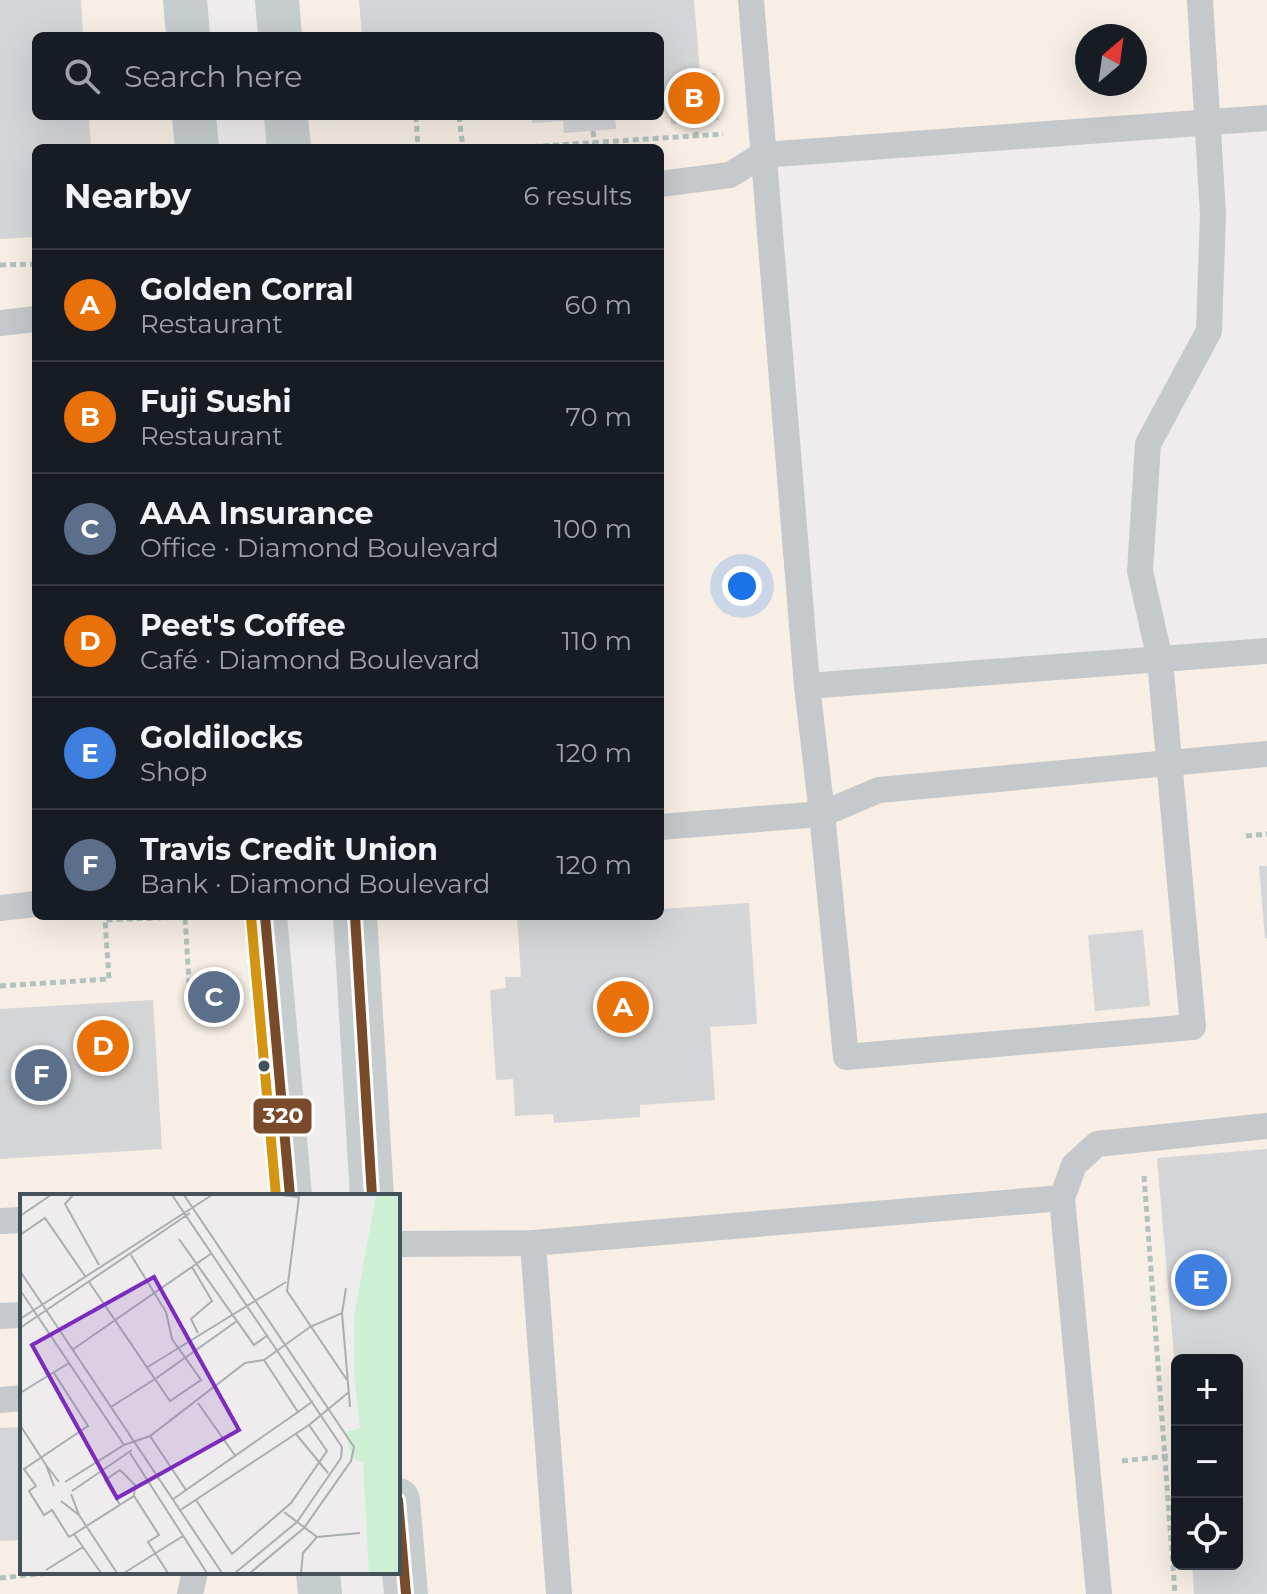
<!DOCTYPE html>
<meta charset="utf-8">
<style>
body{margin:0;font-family:Montserrat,sans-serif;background:#242831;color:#f1f3f6}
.controls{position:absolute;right:24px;bottom:24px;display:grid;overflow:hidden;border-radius:12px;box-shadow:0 8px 32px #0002}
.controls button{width:72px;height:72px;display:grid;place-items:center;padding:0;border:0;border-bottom:2px solid #363941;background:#171b24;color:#f1f3f6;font:40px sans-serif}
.compass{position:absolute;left:1075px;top:24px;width:72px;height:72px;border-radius:50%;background:#171b24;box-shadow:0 8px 32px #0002;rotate:29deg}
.you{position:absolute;left:742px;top:586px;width:28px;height:28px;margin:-20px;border:6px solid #fff;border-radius:50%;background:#1a73e8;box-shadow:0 0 0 12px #1a73e833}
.badge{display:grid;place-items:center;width:52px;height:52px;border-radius:50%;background:#0b8043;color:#fff;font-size:26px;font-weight:700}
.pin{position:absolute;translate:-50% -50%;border:4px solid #fff;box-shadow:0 2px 8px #0006}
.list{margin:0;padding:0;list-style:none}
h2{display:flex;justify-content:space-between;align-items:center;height:104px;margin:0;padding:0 32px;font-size:34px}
h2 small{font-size:26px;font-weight:400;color:#9ea1a6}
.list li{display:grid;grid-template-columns:52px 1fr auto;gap:24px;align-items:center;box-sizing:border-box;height:112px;padding:0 32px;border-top:2px solid #363941}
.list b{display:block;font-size:30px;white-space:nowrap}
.list p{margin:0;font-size:26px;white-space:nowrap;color:#9ea1a6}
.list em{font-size:26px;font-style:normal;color:#9ea1a6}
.icon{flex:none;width:44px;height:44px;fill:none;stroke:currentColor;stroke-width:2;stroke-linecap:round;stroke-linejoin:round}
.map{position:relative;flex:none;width:1267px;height:1594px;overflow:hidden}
.search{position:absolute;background:#171b24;box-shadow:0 8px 32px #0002;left:32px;top:32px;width:632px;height:88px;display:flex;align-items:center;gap:20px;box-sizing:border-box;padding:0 28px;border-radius:12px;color:#9ea1a6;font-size:30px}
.panel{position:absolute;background:#171b24;box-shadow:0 8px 32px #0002;left:32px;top:144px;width:632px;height:776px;border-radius:12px}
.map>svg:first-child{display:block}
.commercial{fill:#f7efe5;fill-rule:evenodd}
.building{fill:#d4d5d7}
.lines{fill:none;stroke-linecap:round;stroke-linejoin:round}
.path{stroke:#b2c2bc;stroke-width:5;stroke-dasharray:6 4;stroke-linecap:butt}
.service{stroke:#c5c9cc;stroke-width:26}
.secondary{stroke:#c7ccce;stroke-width:44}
.bus-1-casing{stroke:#fff;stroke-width:16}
.bus-2-casing{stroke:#fff;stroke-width:16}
.bus-1{stroke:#7a4b2a;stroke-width:10}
.bus-2{stroke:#d39512;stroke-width:10}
.bus-dot{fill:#42525b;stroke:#fff;stroke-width:3}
.inset-road{fill:none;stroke:#a9aeb2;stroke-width:2}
.view{fill:#7b2cbf;fill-opacity:0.15;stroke:#7b2cbf;stroke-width:4}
.inset-edge{fill:none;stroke:#42525b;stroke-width:4}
.line-badge{stroke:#fff;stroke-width:3}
.badge-label{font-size:22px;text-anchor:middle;font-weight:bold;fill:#fff}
</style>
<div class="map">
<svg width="1267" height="1594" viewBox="0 0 1267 1594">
<rect width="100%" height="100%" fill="#eeecec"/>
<g class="commercial">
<path d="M0,0H186L188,36H36V116H194L197,148H36V916H265L290,1196H22V1572H319L320,1594H0Z"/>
<path d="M277,0H1267V118L763,155L807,686L1267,651V1594H406L398,1500V1196H372L355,916H660V148H289L286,116H660V36H280ZM1087,36H1135V84H1087ZM1177,1360H1237V1564H1177Z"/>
</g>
<g class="building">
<path d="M0,0H81L83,36H36V116H89L91,148H36V237L0,239Z"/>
<path d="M359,0H694L700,73H716L719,120L671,124L668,92L660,93V36H362Z"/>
<path d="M531,116H615L616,129L564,133L563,121L532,123Z"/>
<path d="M1259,866H1267V938L1265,939Z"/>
<path d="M749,903L757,1024L710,1027L715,1100L640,1105V1117L554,1123L553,1114L515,1116L513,1079L496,1080L490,990L506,988L505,977H521L517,916H660V909Z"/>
<path d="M1143,930L1150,1006L1095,1011L1088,935Z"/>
<path d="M153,1000L162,1149L0,1159V1009Z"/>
<path d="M1267,1149V1594H1194L1192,1564H1237V1360H1177V1367H1175L1157,1158Z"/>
<path d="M22,1427V1540L0,1541V1428Z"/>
</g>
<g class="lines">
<g class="path">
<path d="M416,116L418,148"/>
<path d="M459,116L463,148"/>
<path d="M695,122L696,136"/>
<path d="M593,131L595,148"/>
<path d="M513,148L723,134"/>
<path d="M0,265L36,264"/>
<path d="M1246,836L1267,834"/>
<path d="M0,986L109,979L105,920L185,917L189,982L226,980"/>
<path d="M1144,1176L1175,1594"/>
<path d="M1122,1461L1177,1455"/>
<path d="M0,1578L59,1572"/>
</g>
<g class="service">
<path d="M751,0L807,686L822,814L879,790L1267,754"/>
<path d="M660,184L730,175L762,155L1267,118"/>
<path d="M0,323L36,319"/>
<path d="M807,686L1267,651"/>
<path d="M660,827L822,814L846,1057L1193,1027L1160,660L1140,571L1148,444L1209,331L1213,214L1200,0"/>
<path d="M0,908L36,904"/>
<path d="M1062,1198L1099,1594"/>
<path d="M0,1221L22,1220"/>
<path d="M533,1243L559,1594"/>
<path d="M398,1244L533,1243L1062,1198L1074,1165L1097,1144L1267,1126"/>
<path d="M0,1316L22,1315"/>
<path d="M0,1400L22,1398"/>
<path d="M190,1594L195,1572"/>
</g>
<g class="secondary">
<path d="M185,0L188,36"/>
<path d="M277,0L280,36"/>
<path d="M194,116L197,148"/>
<path d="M286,116L289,148"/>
<path d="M265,916L290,1196"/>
<path d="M355,916L372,1196"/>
<path d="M398,1500L406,1594"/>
<path d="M318,1572L320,1594"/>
</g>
<defs>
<g id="bus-1">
<path d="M265,916L290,1196"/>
<path d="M355,916L372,1196"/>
<path d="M398,1500L406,1594"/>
</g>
<path id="bus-2" d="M251,917L276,1196"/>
</defs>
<use href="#bus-1" class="bus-1-casing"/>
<use href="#bus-2" class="bus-2-casing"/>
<use href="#bus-1" class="bus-1"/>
<use href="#bus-2" class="bus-2"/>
</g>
<circle class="bus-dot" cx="264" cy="1066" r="7"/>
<g transform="translate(20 1194)">
<rect width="380" height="380" fill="#eeecec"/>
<path d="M356,1H380V379H349L343,269L332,264L325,238L340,234L334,180V122Z" fill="#cdf0d5"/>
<path class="inset-road" d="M53,1L45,10L79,71M152,1L322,253L321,264L277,328L215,379M164,1L334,253L331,267L284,334L230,379M261,1L279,3L267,97L327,186M0,22L31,1M0,41L25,24L65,82M159,45L234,151L248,141M172,73L192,107L171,125L178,139M0,77L202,379M69,88L135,185L217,127M0,96L104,251M322,119L326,94M0,125L192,1M0,134L170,19M52,156L192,59M244,166L278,218L293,207M126,174L266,88M34,179L68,232L4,275L16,292L9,297L24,321L32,316L49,343L54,340M0,199L49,169M178,209L216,263M91,213L135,185L150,207L181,186L152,145L146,118L111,61M0,231L26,271M276,240L308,279M130,242L166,296L152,306M110,259L187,379M45,288L104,251L130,242L225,169L244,166L290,133L322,119L330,213M34,292L26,271L39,288M166,296L278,218M52,297L112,256M176,306L212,360L271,309L307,257L289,231L329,198M41,307L59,321L51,300M100,311L85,286L100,276L115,291L114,302M159,317L289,231M264,318L297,343L283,359L281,379M59,321L97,379M297,343L340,339M63,353L54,340L114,302L139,341L128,348L148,379M26,376L63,353L81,379M104,379L163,342"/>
<path class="view" d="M134,83L219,236L97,304L12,151Z"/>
<rect width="380" height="380" class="inset-edge"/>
</g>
<rect class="line-badge" x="252" y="1097" width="61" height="38" rx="8" fill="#7a4b2a"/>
<g class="badge-label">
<text x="283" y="1123">320</text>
</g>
</svg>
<div class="controls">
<button>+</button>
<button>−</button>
<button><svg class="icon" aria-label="locate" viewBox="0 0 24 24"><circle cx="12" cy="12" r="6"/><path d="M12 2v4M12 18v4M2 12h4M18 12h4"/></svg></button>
</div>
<svg class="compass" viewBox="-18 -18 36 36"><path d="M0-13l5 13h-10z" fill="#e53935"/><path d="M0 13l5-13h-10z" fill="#9ea1a6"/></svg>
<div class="you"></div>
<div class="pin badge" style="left:623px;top:1007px;background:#e8710a">A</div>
<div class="pin badge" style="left:694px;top:98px;background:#e8710a">B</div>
<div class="pin badge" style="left:214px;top:997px;background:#5c6f8a">C</div>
<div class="pin badge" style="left:103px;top:1046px;background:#e8710a">D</div>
<div class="pin badge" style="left:1201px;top:1280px;background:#3f7fe0">E</div>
<div class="pin badge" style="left:41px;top:1075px;background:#5c6f8a">F</div>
<div class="search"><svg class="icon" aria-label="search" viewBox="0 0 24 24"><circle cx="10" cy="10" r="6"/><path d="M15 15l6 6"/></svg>Search here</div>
<section class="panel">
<h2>Nearby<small>6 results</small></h2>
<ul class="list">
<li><span class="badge" style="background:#e8710a">A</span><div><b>Golden Corral</b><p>Restaurant</p></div><em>60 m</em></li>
<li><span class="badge" style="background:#e8710a">B</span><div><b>Fuji Sushi</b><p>Restaurant</p></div><em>70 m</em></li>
<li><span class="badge" style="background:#5c6f8a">C</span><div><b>AAA Insurance</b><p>Office · Diamond Boulevard</p></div><em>100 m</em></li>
<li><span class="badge" style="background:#e8710a">D</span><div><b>Peet's Coffee</b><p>Café · Diamond Boulevard</p></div><em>110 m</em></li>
<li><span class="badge" style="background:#3f7fe0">E</span><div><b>Goldilocks</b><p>Shop</p></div><em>120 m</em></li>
<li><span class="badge" style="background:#5c6f8a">F</span><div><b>Travis Credit Union</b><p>Bank · Diamond Boulevard</p></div><em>120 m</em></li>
</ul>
</section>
</div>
